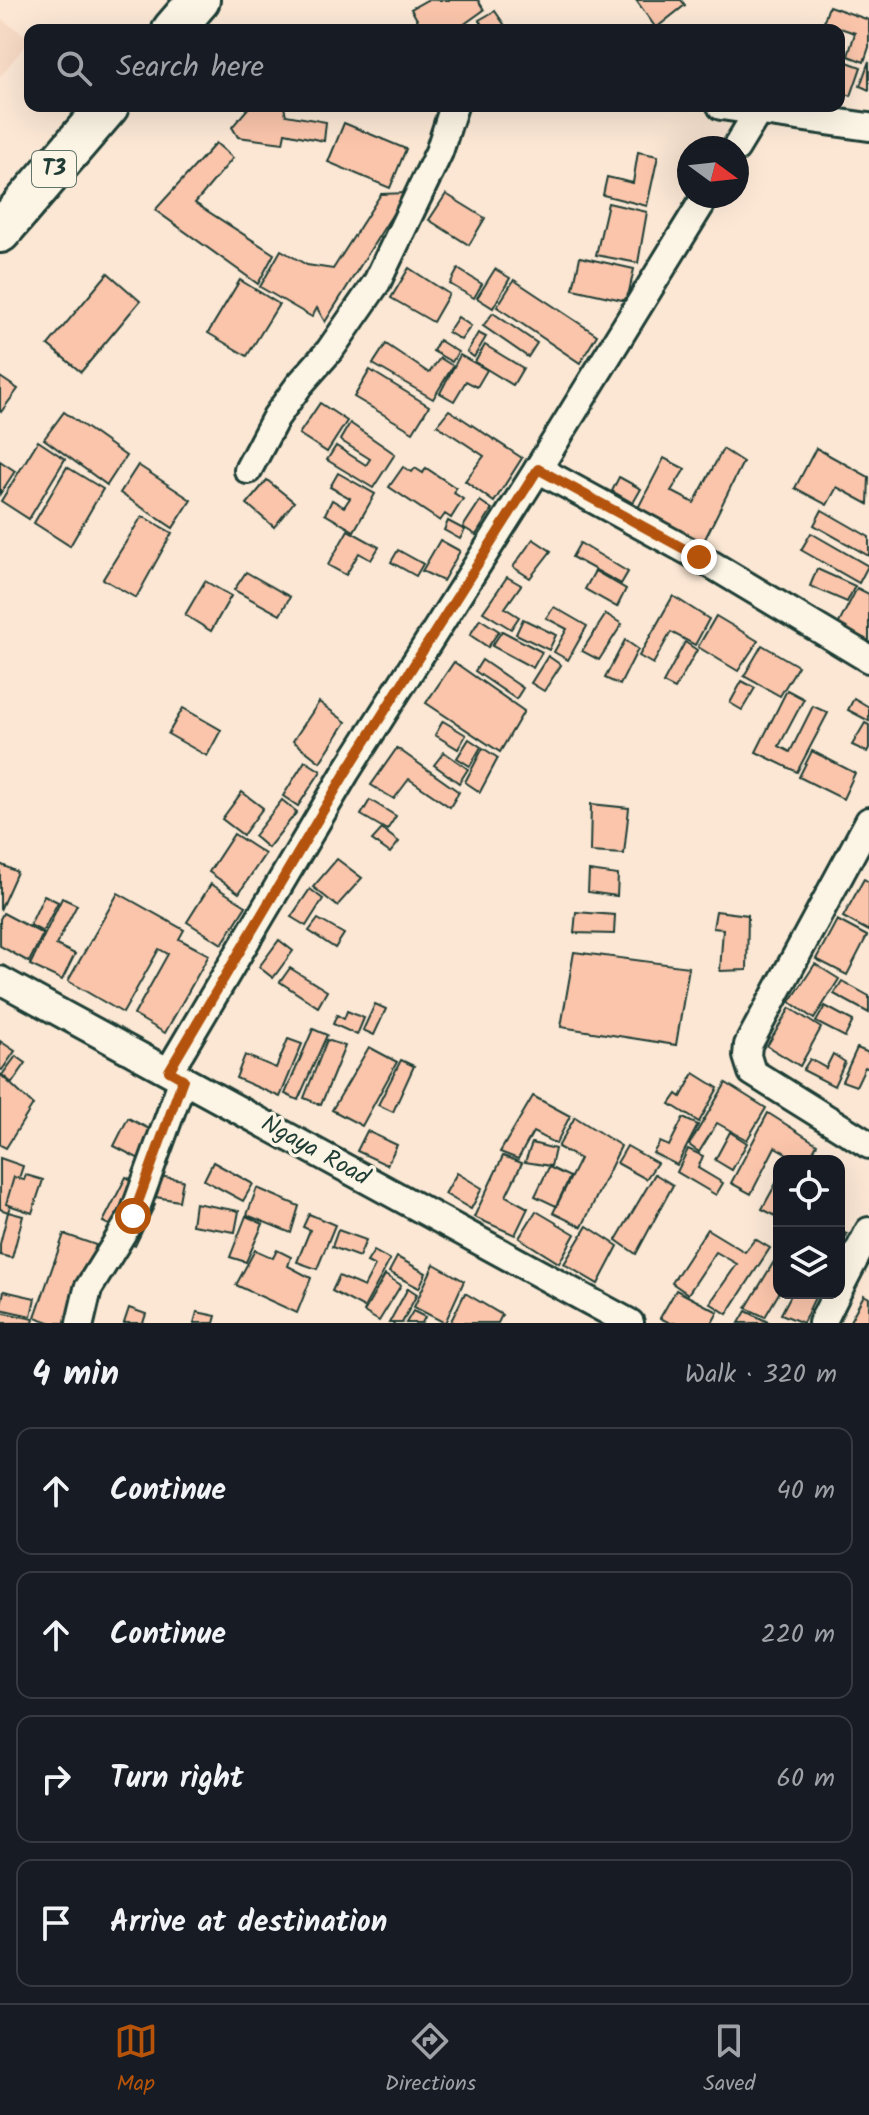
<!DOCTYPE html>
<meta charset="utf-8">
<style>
body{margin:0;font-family:Kalam,sans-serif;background:#20242c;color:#f1f3f6}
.controls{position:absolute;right:24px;bottom:24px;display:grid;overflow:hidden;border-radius:16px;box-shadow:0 8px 32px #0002}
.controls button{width:72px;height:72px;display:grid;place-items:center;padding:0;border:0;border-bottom:2px solid #363941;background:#171b24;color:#f1f3f6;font:40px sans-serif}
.compass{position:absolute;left:677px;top:136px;width:72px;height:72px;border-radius:50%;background:#171b24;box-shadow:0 8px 32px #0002;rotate:105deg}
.stop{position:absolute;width:24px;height:24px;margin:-18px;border:6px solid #b45309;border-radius:50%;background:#fff}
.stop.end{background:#b45309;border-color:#fff;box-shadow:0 2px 8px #0008}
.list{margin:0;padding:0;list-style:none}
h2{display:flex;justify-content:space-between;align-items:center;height:104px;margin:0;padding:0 32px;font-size:34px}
h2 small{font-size:26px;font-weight:400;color:#9ea1a6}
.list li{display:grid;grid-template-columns:52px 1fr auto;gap:24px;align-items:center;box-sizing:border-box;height:128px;margin:0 16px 16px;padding:0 16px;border:2px solid #363941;border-radius:16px}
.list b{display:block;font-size:30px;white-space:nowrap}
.list em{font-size:26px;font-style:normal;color:#9ea1a6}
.icon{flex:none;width:44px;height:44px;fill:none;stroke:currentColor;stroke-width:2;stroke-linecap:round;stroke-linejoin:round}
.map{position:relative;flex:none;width:869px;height:1323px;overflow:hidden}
.search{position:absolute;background:#171b24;box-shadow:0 8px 32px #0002;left:24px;right:24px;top:24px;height:88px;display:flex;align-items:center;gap:20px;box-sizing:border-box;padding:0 28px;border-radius:16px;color:#9ea1a6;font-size:30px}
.sheet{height:680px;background:#171b24}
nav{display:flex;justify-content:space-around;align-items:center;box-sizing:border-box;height:112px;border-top:2px solid #363941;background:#171b24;font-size:22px;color:#9ea1a6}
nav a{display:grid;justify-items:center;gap:4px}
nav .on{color:#b45309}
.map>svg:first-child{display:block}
.built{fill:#f7dac5}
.building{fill:#fac5ab;stroke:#1f3d34;stroke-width:2}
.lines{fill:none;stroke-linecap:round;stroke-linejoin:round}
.minor-casing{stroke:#1f3d34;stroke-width:32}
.highway-casing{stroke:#1f3d34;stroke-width:46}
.minor{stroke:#fcf5e5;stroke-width:26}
.highway{stroke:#fcf5e5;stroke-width:40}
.route{stroke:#b45309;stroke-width:10}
.labels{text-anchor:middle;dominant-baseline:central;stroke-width:7;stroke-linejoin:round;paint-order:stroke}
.shield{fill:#fcf5e5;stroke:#617469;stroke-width:2}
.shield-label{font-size:22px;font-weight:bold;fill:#1f3d34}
.street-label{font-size:24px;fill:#1f3d34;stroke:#fcf5e5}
</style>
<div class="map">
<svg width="869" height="1323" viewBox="0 0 869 1323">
<rect width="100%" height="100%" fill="#fbe7d4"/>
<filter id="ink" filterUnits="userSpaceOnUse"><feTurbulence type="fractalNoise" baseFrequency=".0125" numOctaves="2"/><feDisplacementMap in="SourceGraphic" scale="16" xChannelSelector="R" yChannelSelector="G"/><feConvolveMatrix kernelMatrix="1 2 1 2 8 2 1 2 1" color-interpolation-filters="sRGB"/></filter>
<g filter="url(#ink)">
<path class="built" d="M0,18L30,39L0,77Z"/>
<g class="building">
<path d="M427,0H478L484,10L456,30H423L411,9Z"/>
<path d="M636,0H681L685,5L656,28Z"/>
<path d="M829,6L869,20V47L864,62L848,56L855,33L840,28L839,32V30H821Z"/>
<path d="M495,11L508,30H486L479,20Z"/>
<path d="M839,59L861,67L851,96L839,91Z"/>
<path d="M869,61V90L860,86Z"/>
<path d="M250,106L284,107L286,115L326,122L324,141L285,133L283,143L238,137L232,127Z"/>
<path d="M344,123L406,149L390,188L328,162Z"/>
<path d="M216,143L233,158L195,203L274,254L258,284L155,210Z"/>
<path d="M638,152L658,156L647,206L603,195L607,177L633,183Z"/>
<path d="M406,193L325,322L317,308L312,317L260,287L281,250L307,265L333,269L381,194Z"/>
<path d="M446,194L485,218L469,245L429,220Z"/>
<path d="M608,203L647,212L638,263L596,255Z"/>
<path d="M580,257L634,269L627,301L573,289Z"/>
<path d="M409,268L449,294L433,322L391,298Z"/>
<path d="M458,269L482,284L474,298L450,284Z"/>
<path d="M495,269L510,278L493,308L477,298Z"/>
<path d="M108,273L140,301L81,372L48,345Z"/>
<path d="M240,280L279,304L247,356L208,333Z"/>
<path d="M514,280L597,335L580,363L497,307Z"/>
<path d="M493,313L537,343L528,357L483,326Z"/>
<path d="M458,317L471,326L461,340L448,332Z"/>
<path d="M478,333L486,337L474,357L467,352Z"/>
<path d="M439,340L458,352L452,362L433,351Z"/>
<path d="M386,344L429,373L440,358L453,366L433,399L373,364Z"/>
<path d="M485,345L523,368L513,385L475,362Z"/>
<path d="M460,355L487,370L477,387L466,381L454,401L440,393Z"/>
<path d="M370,370L429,406L413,432L354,397Z"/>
<path d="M0,377L18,389L1,412L0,411Z"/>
<path d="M320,403L347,421L327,452L299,434Z"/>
<path d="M449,410L522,458L494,502L465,481L484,456L437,425Z"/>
<path d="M64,412L126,456L107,485L44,439Z"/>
<path d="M350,423L395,454L373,488L327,460L336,446L366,465L370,459L340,440Z"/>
<path d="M38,441L65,459L29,519L1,501Z"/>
<path d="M816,448L869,477L868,504L837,487L827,505L795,488Z"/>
<path d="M723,449L743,462L702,545L638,508L664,458L685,469L671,491L694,503Z"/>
<path d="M0,461L15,471L0,494Z"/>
<path d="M138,465L191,500L173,528L120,493Z"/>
<path d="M67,467L103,489L70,546L34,523Z"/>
<path d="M403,467L412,472L415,468L423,473L426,468L456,488L454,493L463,499L451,518L445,514L440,521L389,487Z"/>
<path d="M338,473L375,494L354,531L325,514L332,500L344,507L350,498L330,487Z"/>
<path d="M619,477L641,489L633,503L612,491Z"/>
<path d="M267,480L294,502L274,527L247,504Z"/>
<path d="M480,501L492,509L476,535L463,527Z"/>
<path d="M822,510L869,537V556L814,525Z"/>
<path d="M142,516L172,533L136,598L103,579Z"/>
<path d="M448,521L465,530L460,539L444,530Z"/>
<path d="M348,530L379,547L371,560L359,553L346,575L328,565Z"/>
<path d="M811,533L868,566L859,583L801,550Z"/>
<path d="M533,539L551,551L530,578L513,567Z"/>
<path d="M440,540L460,551L443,581L422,571Z"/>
<path d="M580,543L628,572L621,584L572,557Z"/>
<path d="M398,550L423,564L416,576L391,562Z"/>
<path d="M817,569L855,586L847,602L810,586Z"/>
<path d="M595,571L626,589L617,607L585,589Z"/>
<path d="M246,572L290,597L280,615L234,590Z"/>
<path d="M507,577L521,585L505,608L519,617L511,629L483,612Z"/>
<path d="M205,581L231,596L211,631L185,615Z"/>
<path d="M857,588L869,594V641L838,625Z"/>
<path d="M673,596L709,619L695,645L671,632L653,664L639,656Z"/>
<path d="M554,607L587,626L568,660L554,652L567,629L546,618Z"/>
<path d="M606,614L622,624L599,660L582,651Z"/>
<path d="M716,616L758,641L738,671L698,647Z"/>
<path d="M480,619L499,631L488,647L470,635Z"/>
<path d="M523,619L556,635L549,650L516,634Z"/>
<path d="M502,631L542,652L533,668L492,646Z"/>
<path d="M625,640L638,649L620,685L605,678Z"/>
<path d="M685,642L697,650L675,689L663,683Z"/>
<path d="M762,645L798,666L780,696L744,676Z"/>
<path d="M548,656L561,665L544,691L531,683Z"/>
<path d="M482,660L523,688L516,699L475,671Z"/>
<path d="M454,662L524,711L500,752L426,703Z"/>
<path d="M742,681L755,688L742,710L730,703Z"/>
<path d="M787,690L804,699L779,746L790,752L813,706L828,713L797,772L756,752Z"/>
<path d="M854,698L869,707V721L848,710Z"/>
<path d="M319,702L346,722L320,762L293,741Z"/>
<path d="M183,708L221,730L207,756L168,734Z"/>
<path d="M443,721L466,735L458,749L435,735Z"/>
<path d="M865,723L869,725V748L867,752L852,745Z"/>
<path d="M469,739L481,747L470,766L457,758Z"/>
<path d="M397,748L459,792L450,807L409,779L394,799L371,785Z"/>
<path d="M483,748L498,758L480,792L465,782Z"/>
<path d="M812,751L855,773L843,799L799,777Z"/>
<path d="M444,752L468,769L459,783L434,765Z"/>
<path d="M305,761L321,771L298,806L283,796Z"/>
<path d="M242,792L263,808L243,835L222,819Z"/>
<path d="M282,800L297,812L268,848L254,836Z"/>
<path d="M370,800L396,816L387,830L361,815Z"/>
<path d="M591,804L629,808L624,854L590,852Z"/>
<path d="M382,829L399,842L390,853L372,840Z"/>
<path d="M234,834L265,854L239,893L209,872Z"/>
<path d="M337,859L362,878L337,906L313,887Z"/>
<path d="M0,864L17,872L0,910Z"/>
<path d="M589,871L618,875L617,896L588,892Z"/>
<path d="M864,879L869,882V931L843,917Z"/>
<path d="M211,884L246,906L222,944L187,922Z"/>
<path d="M310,889L323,899L306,926L291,917Z"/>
<path d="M118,893L184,930L179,939L209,955L165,1033L134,1015L168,954L159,949L123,1013L68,981Z"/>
<path d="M44,895L58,902L43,932L30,925Z"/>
<path d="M62,898L77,905L56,945L75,954L62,980L30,965Z"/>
<path d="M716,911L748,915L747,970L720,971L723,929L713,928Z"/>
<path d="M576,912L615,915L614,934L574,933Z"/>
<path d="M3,913L43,934L29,962L0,946V919Z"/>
<path d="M318,919L344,934L335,948L309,931Z"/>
<path d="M837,920L867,936L847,975L816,959Z"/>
<path d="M279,940L293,951L273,978L259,967Z"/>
<path d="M574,952L689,967L676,1045L561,1027Z"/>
<path d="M815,964L839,979L814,1019L790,1002Z"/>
<path d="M290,968L327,991L318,1007L280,982Z"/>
<path d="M842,981L869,996V1013L834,994Z"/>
<path d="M375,1004L386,1009L374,1035L363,1030Z"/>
<path d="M825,1006L853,1021L845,1037L816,1022Z"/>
<path d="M790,1008L821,1028L800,1066L767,1046Z"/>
<path d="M347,1011L364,1018L357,1035L333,1024L337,1015L344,1019Z"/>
<path d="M313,1029L327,1035L298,1100L285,1094Z"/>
<path d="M288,1039L302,1044L280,1097L236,1078L245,1055L276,1068Z"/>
<path d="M327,1040L345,1046L321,1105L304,1098Z"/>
<path d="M0,1041L15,1051L2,1070L0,1069Z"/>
<path d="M369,1047L397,1062L362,1126L332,1110Z"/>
<path d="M857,1048L869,1053V1069L865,1067L856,1086L842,1081Z"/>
<path d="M833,1054L845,1062L834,1086L803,1070L810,1059L826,1068Z"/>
<path d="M16,1056L26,1063L12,1083L2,1075Z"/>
<path d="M401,1060L414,1066L393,1112L378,1105Z"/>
<path d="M694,1073L718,1088L699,1122L670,1104L677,1094L681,1097Z"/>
<path d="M0,1074L33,1105L6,1148L0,1145Z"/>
<path d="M726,1083L766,1108L747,1140L717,1123L699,1152L689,1145Z"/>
<path d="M533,1096L570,1116L556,1144L533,1132L518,1159L500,1152Z"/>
<path d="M768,1113L817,1144L808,1161H788L791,1156L775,1147L751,1194L731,1183Z"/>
<path d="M575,1117L621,1146L582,1227L553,1213L580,1159L558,1147Z"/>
<path d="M128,1118L165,1137L151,1165L114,1146Z"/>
<path d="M683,1118L698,1125L677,1165L653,1153L660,1142L669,1146Z"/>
<path d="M367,1131L397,1145L387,1165L357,1151Z"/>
<path d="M730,1132L747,1143L732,1170L715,1160Z"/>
<path d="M532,1143L555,1149L551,1166L525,1162Z"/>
<path d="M627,1146L657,1163L646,1179L617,1163Z"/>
<path d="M688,1149L703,1156L698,1168L723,1183L716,1195L677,1172Z"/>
<path d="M503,1156L522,1163L506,1196L528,1208L515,1235L474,1217Z"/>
<path d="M0,1158L23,1166L8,1212L0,1209Z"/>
<path d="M213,1162L253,1184L243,1201L204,1180Z"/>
<path d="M549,1167L570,1177L556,1206L535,1196Z"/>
<path d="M457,1173L482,1188L471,1209L445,1194Z"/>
<path d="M147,1174L183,1180L179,1201L144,1195Z"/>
<path d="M655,1174L673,1185L636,1254L616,1240Z"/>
<path d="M26,1175L43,1180L32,1213L6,1204L14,1177L24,1180Z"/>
<path d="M126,1177L140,1184L117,1229L103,1222Z"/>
<path d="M779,1178V1216L778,1217L762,1209Z"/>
<path d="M257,1188L299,1206L291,1233L247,1215Z"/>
<path d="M140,1198L155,1205L135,1246L120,1238Z"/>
<path d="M195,1203L239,1211L235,1232L192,1225Z"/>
<path d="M536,1211L575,1234L559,1263L519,1238Z"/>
<path d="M8,1212L23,1216L12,1258L0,1255V1244Z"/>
<path d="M309,1214L335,1225L317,1269L297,1262L310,1230L303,1227Z"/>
<path d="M246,1216L263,1224L246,1262L230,1257Z"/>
<path d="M587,1226L618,1246L598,1284L564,1264Z"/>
<path d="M707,1229L745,1252L755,1239L770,1248L727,1314L710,1303L737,1264L716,1252L688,1294L672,1283Z"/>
<path d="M338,1230L366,1240L359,1257L332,1247Z"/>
<path d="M839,1231L847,1234L839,1250Z"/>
<path d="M64,1234L96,1245L69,1323H52L35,1317Z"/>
<path d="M255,1250L273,1258L277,1250L291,1257L288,1266L311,1278L297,1313L236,1285Z"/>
<path d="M374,1251L390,1260L364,1308L332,1291L339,1276L364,1287L375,1266L367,1262Z"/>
<path d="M778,1255L779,1293L765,1317L746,1308Z"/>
<path d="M397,1257L426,1273L419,1288L389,1272Z"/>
<path d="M434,1264L464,1281L445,1323L414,1307Z"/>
<path d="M385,1275L401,1285L379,1321L364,1312Z"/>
<path d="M408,1288L417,1294L402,1323H389Z"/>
<path d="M676,1290L718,1312L712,1323H670L660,1318Z"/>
<path d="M4,1291L35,1298L31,1316L0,1309Z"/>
<path d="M465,1293L502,1315L498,1323H454L451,1321Z"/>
<path d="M792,1293H817L803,1323L781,1314Z"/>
<path d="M864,1295L869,1298V1323H849Z"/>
<path d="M129,1308L146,1314L143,1323H124Z"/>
<path d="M413,1311L425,1317L422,1323H406Z"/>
<path d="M746,1311L770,1323H739Z"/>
<path d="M0,1312L34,1319L33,1323H0Z"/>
<path d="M197,1312L216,1316L214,1323H194Z"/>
</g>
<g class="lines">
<defs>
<g id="minor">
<path d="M721,106L869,127"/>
<path d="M736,148L759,110"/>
<path d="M538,469L699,557L869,659"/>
<path d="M248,470L276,417L300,384L330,350L377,282L439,152L454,106"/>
<path d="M869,821L748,1045L747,1056L752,1072L869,1145"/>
<path d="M0,980L630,1323"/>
<path d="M169,1071L346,772L538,469L706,196"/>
<path d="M839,1289L869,1231"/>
<path d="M80,1323L88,1289L133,1216L183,1079"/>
<path d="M822,1323L837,1293"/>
</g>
<g id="highway">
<path d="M173,30L199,0"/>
<path d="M0,232L108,106"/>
</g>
</defs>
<use href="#minor" class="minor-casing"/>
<use href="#highway" class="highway-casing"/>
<use href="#minor" class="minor"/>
<use href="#highway" class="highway"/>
</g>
</g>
<g class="lines" filter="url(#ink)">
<path class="route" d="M133,1216L183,1079L169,1071L346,772L538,469L699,557"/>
</g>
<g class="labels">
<rect class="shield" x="32" y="151" width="44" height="36" rx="6"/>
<g class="shield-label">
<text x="54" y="169">T3</text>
</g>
<g class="street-label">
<text transform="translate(315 1151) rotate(29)">Ngaya Road</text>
</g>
</g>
</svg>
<div class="controls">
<button><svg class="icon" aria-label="locate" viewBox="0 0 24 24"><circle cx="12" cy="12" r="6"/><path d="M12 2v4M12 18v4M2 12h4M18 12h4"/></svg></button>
<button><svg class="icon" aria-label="layers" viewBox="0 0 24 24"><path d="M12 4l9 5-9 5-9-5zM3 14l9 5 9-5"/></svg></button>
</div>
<svg class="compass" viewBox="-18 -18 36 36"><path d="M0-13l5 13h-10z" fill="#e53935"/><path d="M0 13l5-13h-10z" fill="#9ea1a6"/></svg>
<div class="stop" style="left:133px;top:1216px"></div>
<div class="stop end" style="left:699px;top:557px"></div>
<div class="search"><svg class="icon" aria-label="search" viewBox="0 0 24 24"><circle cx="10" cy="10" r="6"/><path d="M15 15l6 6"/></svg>Search here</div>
</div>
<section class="sheet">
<h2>4 min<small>Walk · 320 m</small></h2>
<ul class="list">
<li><svg class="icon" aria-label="ahead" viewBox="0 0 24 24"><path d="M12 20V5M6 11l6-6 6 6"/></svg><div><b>Continue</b></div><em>40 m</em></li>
<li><svg class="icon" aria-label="ahead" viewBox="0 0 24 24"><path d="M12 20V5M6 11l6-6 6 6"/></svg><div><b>Continue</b></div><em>220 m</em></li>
<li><svg class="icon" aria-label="right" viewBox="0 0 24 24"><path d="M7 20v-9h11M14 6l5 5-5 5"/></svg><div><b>Turn right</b></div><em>60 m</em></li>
<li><svg class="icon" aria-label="arrive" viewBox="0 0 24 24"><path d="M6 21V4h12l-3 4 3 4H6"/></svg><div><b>Arrive at destination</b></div></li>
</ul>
</section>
<nav>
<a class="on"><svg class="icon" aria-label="map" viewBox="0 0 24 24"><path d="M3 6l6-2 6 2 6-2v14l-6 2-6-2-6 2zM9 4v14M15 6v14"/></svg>Map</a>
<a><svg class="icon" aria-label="directions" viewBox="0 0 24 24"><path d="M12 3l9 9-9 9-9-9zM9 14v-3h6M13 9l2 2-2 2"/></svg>Directions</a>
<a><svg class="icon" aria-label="saved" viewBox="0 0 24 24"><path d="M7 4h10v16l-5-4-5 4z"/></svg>Saved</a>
</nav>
